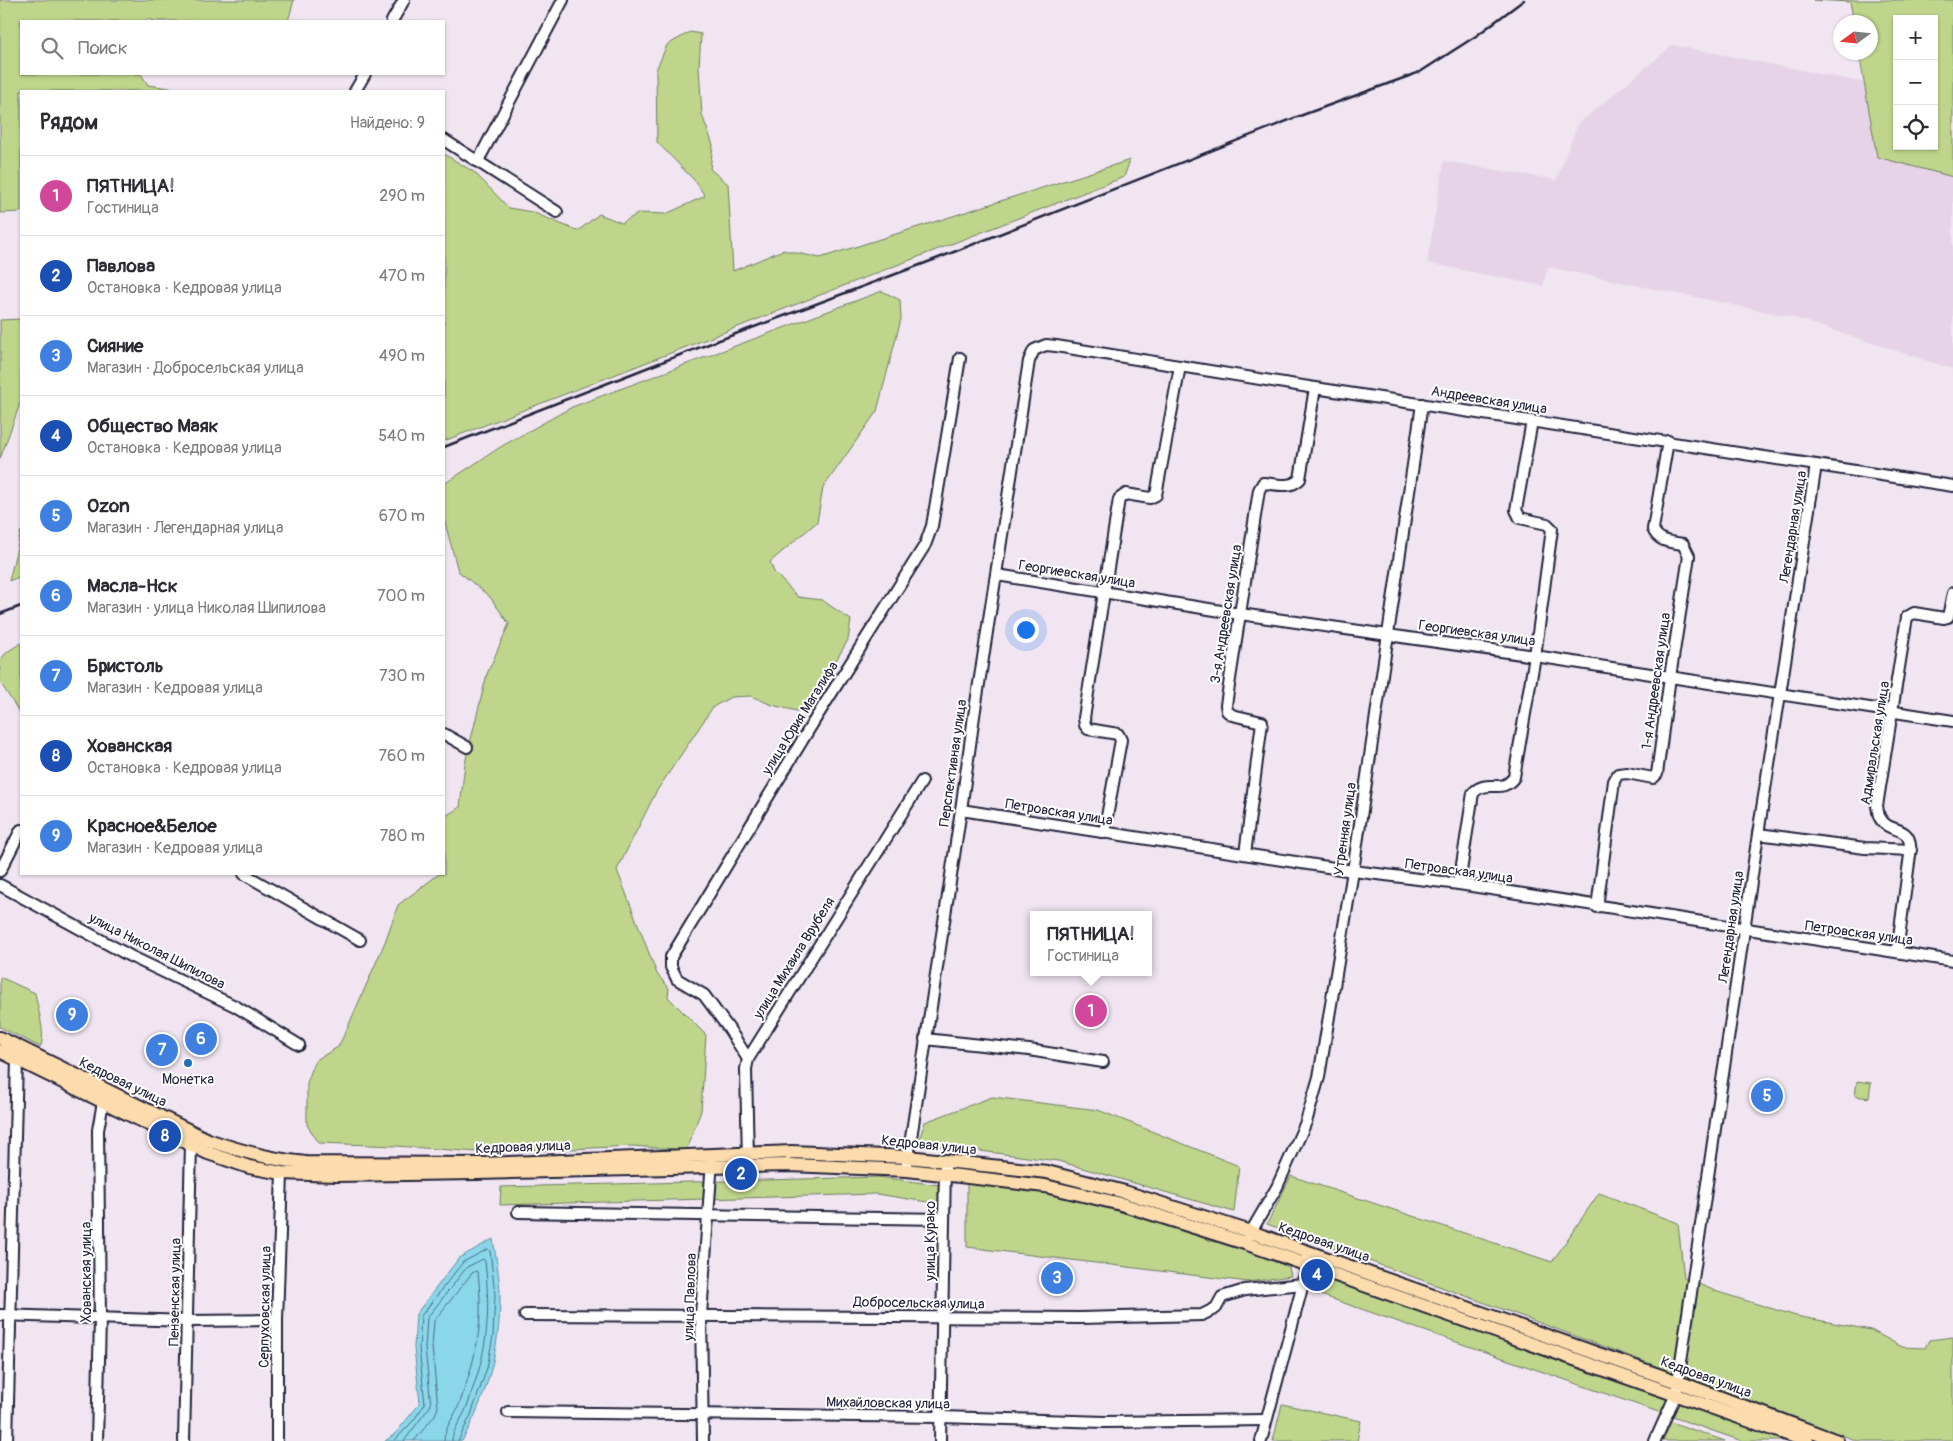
<!DOCTYPE html>
<html lang="ru">
<meta charset="utf-8">
<style>
body{margin:0;font-family:Pangolin,sans-serif;background:#f2f2f3;color:#2b2b33}
.controls{position:absolute;right:15px;top:15px;display:grid;overflow:hidden;border-radius:0px;box-shadow:0 1px 4px #0004}
.controls button{width:45px;height:45px;display:grid;place-items:center;padding:0;border:0;border-bottom:1px solid #e1e1e2;background:#fff;color:#2b2b33;font:25px sans-serif}
.compass{position:absolute;left:1833px;top:15px;width:45px;height:45px;border-radius:50%;background:#fff;box-shadow:0 1px 4px #0004;rotate:255deg}
.you{position:absolute;left:1025px;top:629px;width:18px;height:18px;margin:-12px;border:4px solid #fff;border-radius:50%;background:#1a73e8;box-shadow:0 0 0 8px #1a73e833}
.badge{display:grid;place-items:center;width:32px;height:32px;border-radius:50%;background:#1f6fb2;color:#fff;font-size:16px;font-weight:700}
.pin{position:absolute;translate:-50% -50%;border:2px solid #fff;box-shadow:0 1px 5px #0006}
.popup{position:absolute;left:1030px;top:911px;width:122px;height:65px;box-sizing:border-box;display:grid;place-content:center;border-radius:0px;background:#fff;filter:drop-shadow(0 1px 4px #0005);font-size:16px;white-space:nowrap;color:#7c7c81}
.popup b{font-size:19px;color:#2b2b33}
.popup::after{content:'';position:absolute;left:50%;top:100%;margin-left:-10px;border:10px solid transparent;border-top-color:#fff}
.list{margin:0;padding:0;list-style:none}
h2{display:flex;justify-content:space-between;align-items:center;height:65px;margin:0;padding:0 20px;font-size:21px}
h2 small{font-size:16px;font-weight:400;color:#7c7c81}
.list li{display:grid;grid-template-columns:32px 1fr auto;gap:15px;align-items:center;box-sizing:border-box;height:80px;padding:0 20px;border-top:1px solid #e1e1e2}
.list b{display:block;font-size:19px;white-space:nowrap}
.list p{margin:0;font-size:16px;white-space:nowrap;color:#7c7c81}
.list em{font-size:16px;font-style:normal;color:#7c7c81}
.icon{flex:none;width:28px;height:28px;fill:none;stroke:currentColor;stroke-width:2;stroke-linecap:round;stroke-linejoin:round}
.map{position:relative;flex:none;width:1953px;height:1441px;overflow:hidden}
.search{position:absolute;background:#fff;box-shadow:0 1px 4px #0004;left:20px;top:20px;width:425px;height:55px;display:flex;align-items:center;gap:12px;box-sizing:border-box;padding:0 18px;border-radius:0px;color:#7c7c81;font-size:19px}
.panel{position:absolute;background:#fff;box-shadow:0 1px 4px #0004;left:20px;top:90px;width:425px;height:785px;border-radius:0px}
.map>svg:first-child{display:block}
.built{fill:#e6d3e7}
.green{fill:#bed58b;stroke:#707c63;fill-rule:evenodd}
.water{fill:#8ad7ea;stroke:#608fa4}
.lines{fill:none;stroke-linecap:round;stroke-linejoin:round}
.shore{stroke:#4c6a81;stroke-width:1}
.minor-casing{stroke:#22223b;stroke-width:14}
.major-casing{stroke:#22223b;stroke-width:16}
.minor{stroke:#fff;stroke-width:10}
.major{stroke:#fcdcac;stroke-width:12}
.rail{stroke:#22223b;stroke-width:2.5}
.poi-dot{fill:#1f6fb2;stroke:#fff;stroke-width:2}
.labels{text-anchor:middle;dominant-baseline:central;stroke-width:4;stroke-linejoin:round;paint-order:stroke}
.street-label{font-size:14px;fill:#22223b;stroke:#fff}
.poi-label{font-size:14px;fill:#22223b;stroke:#fff}
</style>
<div class="map">
<svg width="1953" height="1441" viewBox="0 0 1953 1441">
<rect width="100%" height="100%" fill="#f0e5f1"/>
<filter id="ink" filterUnits="userSpaceOnUse"><feTurbulence type="fractalNoise" baseFrequency=".02" numOctaves="2"/><feDisplacementMap in="SourceGraphic" scale="10" xChannelSelector="R" yChannelSelector="G"/><feConvolveMatrix kernelMatrix="1 2 1 2 8 2 1 2 1" color-interpolation-filters="sRGB"/></filter>
<g filter="url(#ink)">
<path class="built" d="M1673,45L1897,89V146H1934L1953,100V369L1792,317L1548,267L1543,286L1427,263L1444,161L1556,180L1578,124Z"/>
<g class="green">
<path d="M0,0H294L288,21H156L147,19L145,21H21V74H141L148,85L190,91H21V212L0,213Z"/>
<path d="M1813,0H1953V177L1877,157L1859,53L1870,52V22H1854L1850,2ZM1897,19H1934V146H1897Z"/>
<path d="M690,32L701,34L699,67L702,115L713,145L710,169L728,184L733,271L783,250L820,258L1130,160L1124,177L444,441V154L474,172L509,208L532,212L578,231L599,214L622,223L639,213L666,214L705,196L695,181L657,142L656,70L667,45Z"/>
<path d="M882,291L900,300L901,319L877,411L823,488L817,522L770,562L774,572L798,597L822,600L851,620L848,640L805,713L772,705L751,696L731,697L713,707L656,792L617,870L657,974L669,988L668,997L706,1035L701,1111L686,1150L632,1146L491,1153L396,1146L319,1143L307,1125V1083L311,1072L316,1060L338,1047L347,1029L385,942L398,905L439,874H444V817L460,807L465,763L487,674L509,624L490,597L458,571L444,519V484L502,446L572,407Z"/>
<path d="M21,319V401L0,459V320Z"/>
<path d="M21,531V576L9,581Z"/>
<path d="M21,643V715L0,682V660L7,652Z"/>
<path d="M0,977L35,993C37,1006 47,1037 40,1047L0,1027Z"/>
<path d="M1857,1081L1871,1083L1869,1098L1855,1096Z"/>
<path d="M992,1097L1098,1110L1239,1166L1234,1212L1058,1161L918,1143L925,1122Z"/>
<path d="M1291,1176L1552,1262L1599,1193L1678,1223L1684,1278L1718,1292L1796,1316L1871,1330L1902,1347L1925,1348L1929,1340L1953,1337V1441H1858L1524,1317L1267,1224Z"/>
<path d="M878,1177L939,1185L940,1204L877,1194L500,1205L501,1187Z"/>
<path d="M967,1181L1064,1196L1181,1227L1289,1267L1291,1276L1248,1282L967,1247Z"/>
<path d="M1322,1271L1799,1441H1742L1315,1293Z"/>
<path d="M1282,1404L1361,1421L1357,1441H1273Z"/>
<path d="M1671,1422L1725,1441H1663Z"/>
</g>
<path class="water" d="M493,1239C496,1258 500,1278 500,1297C500,1349 487,1396 462,1441H385L395,1434L420,1403L414,1348L416,1314L459,1258Z"/>
<g class="lines">
<g class="shore">
<path d="M394,1441L413,1421L425,1404L419,1348L421,1316L463,1262L488,1249L490,1251L495,1295L493,1336L487,1368L471,1415L458,1441"/>
<path d="M404,1441L431,1405L425,1348L427,1318L467,1267L483,1259L485,1261C490,1310 489,1344 472,1391C470,1398 468,1406 464,1413C460,1422 452,1431 452,1441"/>
<path d="M414,1441L435,1415L438,1407L432,1347L434,1321L472,1273L476,1271L478,1273C484,1324 477,1354 460,1402C456,1415 444,1427 444,1441"/>
</g>
<defs>
<g id="minor">
<path d="M392,21L404,0"/>
<path d="M355,91L365,74"/>
<path d="M444,140L557,212"/>
<path d="M478,161L563,0"/>
<path d="M997,575L1240,614L1535,656L1953,721"/>
<path d="M444,734L467,747"/>
<path d="M961,810L1353,871L1459,884L1953,961"/>
<path d="M1104,833L1121,740L1118,734L1088,729L1085,725L1084,718L1119,499L1126,494L1150,498L1156,495L1180,366"/>
<path d="M1758,834L1865,848L1911,850"/>
<path d="M1245,854L1262,722L1232,715L1227,711L1226,705L1259,490L1263,483C1276,484 1290,489 1300,479L1315,388"/>
<path d="M0,871L21,830"/>
<path d="M244,874L360,940"/>
<path d="M1459,884L1473,793C1487,778 1502,795 1514,777L1535,656L1552,529L1547,524L1520,518L1516,510L1532,421"/>
<path d="M0,885L130,956L235,1006L299,1045"/>
<path d="M1597,907L1614,781L1618,774L1627,773L1653,778L1657,774L1670,677L1689,556L1683,544C1671,542 1658,542 1653,529L1668,441"/>
<path d="M1897,952L1910,855C1913,821 1890,836 1880,818C1878,815 1878,810 1877,806L1907,617L1914,613L1944,618L1948,617L1953,593"/>
<path d="M925,1039L1029,1050L1103,1062"/>
<path d="M748,1059L729,1029L704,995L677,979L671,967V957L814,721L925,545L932,526L960,358"/>
<path d="M748,1160L746,1069L748,1059L922,781"/>
<path d="M907,1164L961,810L974,716L1029,361L1034,350L1046,345L1056,346L1315,388L1953,486"/>
<path d="M518,1212L944,1219"/>
<path d="M1248,1237L1277,1187L1306,1122L1319,1077L1353,871L1422,404"/>
<path d="M0,1315L188,1321L277,1320"/>
<path d="M525,1315L1080,1318L1202,1315L1216,1308L1222,1297L1245,1290L1303,1284"/>
<path d="M508,1412L941,1417L1105,1422L1266,1420"/>
<path d="M7,1441L17,1060"/>
<path d="M97,1441L100,1319L98,1130L103,1102"/>
<path d="M184,1441L191,1144"/>
<path d="M277,1441V1320L282,1173"/>
<path d="M703,1441L701,1315L712,1160"/>
<path d="M940,1441L945,1167"/>
<path d="M1261,1441L1303,1284L1308,1258"/>
<path d="M1655,1441L1676,1394L1678,1382L1758,834L1816,465"/>
</g>
<g id="major">
<path d="M0,1038L208,1140C240,1151 272,1160 306,1163L482,1164L792,1152L908,1157L1047,1172L1125,1192L1251,1232L1678,1382L1837,1441"/>
<path d="M0,1051L208,1153L249,1167L282,1173L336,1175L477,1173L790,1165L907,1170L1045,1186L1121,1204L1245,1243L1807,1441"/>
</g>
</defs>
<use href="#minor" class="minor-casing"/>
<use href="#major" class="major-casing"/>
<use href="#minor" class="minor"/>
<use href="#major" class="major"/>
<g class="rail">
<path d="M444,447L690,351L936,259L1297,117L1420,72L1476,36L1524,0"/>
<path d="M0,614L21,606"/>
</g>
</g>
</g>
<circle class="poi-dot" cx="188" cy="1063" r="5"/>
<g class="labels">
<g class="street-label">
<text transform="translate(1489 400) rotate(9)">Андреевская улица</text>
<text transform="translate(1793 527) rotate(-81)">Легендарная улица</text>
<text transform="translate(1077 574) rotate(9)">Георгиевская улица</text>
<text transform="translate(1226 614) rotate(-81)">3-я Андреевская улица</text>
<text transform="translate(1477 633) rotate(8)">Георгиевская улица</text>
<text transform="translate(1656 681) rotate(-82)">1-я Андреевская улица</text>
<text transform="translate(800 718) rotate(-58)">улица Юрия Магалифа</text>
<text transform="translate(1875 743) rotate(-81)">Адмиральская улица</text>
<text transform="translate(953 763) rotate(-82)">Перспективная улица</text>
<text transform="translate(1059 812) rotate(9)">Петровская улица</text>
<text transform="translate(1345 829) rotate(-82)">Утренняя улица</text>
<text transform="translate(1459 871) rotate(8)">Петровская улица</text>
<text transform="translate(1731 927) rotate(-82)">Легендарная улица</text>
<text transform="translate(1859 933) rotate(8)">Петровская улица</text>
<text transform="translate(157 951) rotate(27)">улица Николая Шипилова</text>
<text transform="translate(794 958) rotate(-58)">улица Михаила Врубеля</text>
<text transform="translate(123 1082) rotate(26)">Кедровая улица</text>
<text transform="translate(929 1145) rotate(6)">Кедровая улица</text>
<text transform="translate(523 1147) rotate(-2)">Кедровая улица</text>
<text transform="translate(930 1241) rotate(-90)">улица Курако</text>
<text transform="translate(1324 1242) rotate(19)">Кедровая улица</text>
<text transform="translate(86 1272) rotate(-90)">Хованская улица</text>
<text transform="translate(175 1292) rotate(-89)">Пензенская улица</text>
<text transform="translate(690 1297) rotate(-88)">улица Павлова</text>
<text transform="translate(919 1303) rotate(1)">Добросельская улица</text>
<text transform="translate(265 1307) rotate(-89)">Серпуховская улица</text>
<text transform="translate(1706 1377) rotate(20)">Кедровая улица</text>
<text transform="translate(888 1403) rotate(1)">Михайловская улица</text>
</g>
<g class="poi-label">
<text x="188" y="1079">Монетка</text>
</g>
</g>
</svg>
<div class="controls">
<button>+</button>
<button>−</button>
<button><svg class="icon" aria-label="locate" viewBox="0 0 24 24"><circle cx="12" cy="12" r="6"/><path d="M12 2v4M12 18v4M2 12h4M18 12h4"/></svg></button>
</div>
<svg class="compass" viewBox="-18 -18 36 36"><path d="M0-13l5 13h-10z" fill="#e53935"/><path d="M0 13l5-13h-10z" fill="#7c7c81"/></svg>
<div class="you"></div>
<div class="pin badge" style="left:1091px;top:1011px;background:#d1479c">1</div>
<div class="popup"><b>ПЯТНИЦА!</b>Гостиница</div>
<div class="pin badge" style="left:741px;top:1174px;background:#1a4fb4">2</div>
<div class="pin badge" style="left:1057px;top:1278px;background:#3f7fe0">3</div>
<div class="pin badge" style="left:1317px;top:1275px;background:#1a4fb4">4</div>
<div class="pin badge" style="left:1767px;top:1096px;background:#3f7fe0">5</div>
<div class="pin badge" style="left:201px;top:1039px;background:#3f7fe0">6</div>
<div class="pin badge" style="left:162px;top:1050px;background:#3f7fe0">7</div>
<div class="pin badge" style="left:165px;top:1136px;background:#1a4fb4">8</div>
<div class="pin badge" style="left:72px;top:1015px;background:#3f7fe0">9</div>
<div class="search"><svg class="icon" aria-label="search" viewBox="0 0 24 24"><circle cx="10" cy="10" r="6"/><path d="M15 15l6 6"/></svg>Поиск</div>
<section class="panel">
<h2>Рядом<small>Найдено: 9</small></h2>
<ul class="list">
<li><span class="badge" style="background:#d1479c">1</span><div><b>ПЯТНИЦА!</b><p>Гостиница</p></div><em>290 m</em></li>
<li><span class="badge" style="background:#1a4fb4">2</span><div><b>Павлова</b><p>Остановка · Кедровая улица</p></div><em>470 m</em></li>
<li><span class="badge" style="background:#3f7fe0">3</span><div><b>Сияние</b><p>Магазин · Добросельская улица</p></div><em>490 m</em></li>
<li><span class="badge" style="background:#1a4fb4">4</span><div><b>Общество Маяк</b><p>Остановка · Кедровая улица</p></div><em>540 m</em></li>
<li><span class="badge" style="background:#3f7fe0">5</span><div><b>Ozon</b><p>Магазин · Легендарная улица</p></div><em>670 m</em></li>
<li><span class="badge" style="background:#3f7fe0">6</span><div><b>Масла-Нск</b><p>Магазин · улица Николая Шипилова</p></div><em>700 m</em></li>
<li><span class="badge" style="background:#3f7fe0">7</span><div><b>Бристоль</b><p>Магазин · Кедровая улица</p></div><em>730 m</em></li>
<li><span class="badge" style="background:#1a4fb4">8</span><div><b>Хованская</b><p>Остановка · Кедровая улица</p></div><em>760 m</em></li>
<li><span class="badge" style="background:#3f7fe0">9</span><div><b>Красное&amp;Белое</b><p>Магазин · Кедровая улица</p></div><em>780 m</em></li>
</ul>
</section>
</div>
